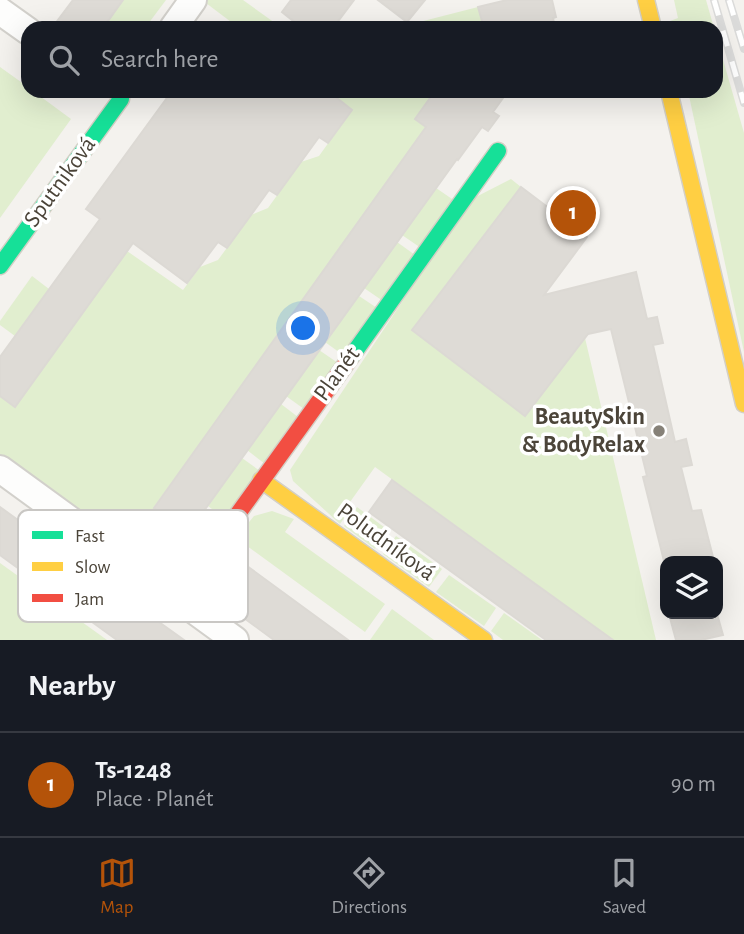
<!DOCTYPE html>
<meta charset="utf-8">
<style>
body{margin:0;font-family:"Alegreya Sans",sans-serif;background:#242831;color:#f1f3f6}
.controls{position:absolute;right:21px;bottom:21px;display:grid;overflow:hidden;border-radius:14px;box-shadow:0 7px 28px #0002}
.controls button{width:63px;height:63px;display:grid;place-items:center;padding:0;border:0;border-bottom:2px solid #363941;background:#171b24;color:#f1f3f6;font:35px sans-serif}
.you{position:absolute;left:304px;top:329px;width:24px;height:24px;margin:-18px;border:5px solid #fff;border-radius:50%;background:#1a73e8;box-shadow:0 0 0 10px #1a73e833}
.badge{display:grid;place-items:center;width:46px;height:46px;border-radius:50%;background:#b45309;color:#fff;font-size:23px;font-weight:700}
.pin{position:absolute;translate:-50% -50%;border:4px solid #fff;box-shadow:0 2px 7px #0006}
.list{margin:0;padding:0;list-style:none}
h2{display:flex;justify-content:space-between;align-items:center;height:91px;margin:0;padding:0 28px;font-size:30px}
h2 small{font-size:23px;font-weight:400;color:#9ea1a6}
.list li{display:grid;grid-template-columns:46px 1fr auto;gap:21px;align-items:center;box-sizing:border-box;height:105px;padding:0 28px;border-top:2px solid #363941}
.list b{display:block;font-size:26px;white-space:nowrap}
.list p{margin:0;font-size:23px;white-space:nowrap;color:#9ea1a6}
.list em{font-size:23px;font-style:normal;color:#9ea1a6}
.icon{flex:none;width:38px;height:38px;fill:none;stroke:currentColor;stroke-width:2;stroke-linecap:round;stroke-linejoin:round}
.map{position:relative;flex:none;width:744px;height:640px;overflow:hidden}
.search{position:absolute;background:#171b24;box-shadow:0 7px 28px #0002;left:21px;right:21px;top:21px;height:77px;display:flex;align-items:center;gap:18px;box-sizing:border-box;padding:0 24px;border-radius:21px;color:#9ea1a6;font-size:26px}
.sheet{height:196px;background:#171b24}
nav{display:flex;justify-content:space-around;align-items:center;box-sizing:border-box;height:98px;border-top:2px solid #363941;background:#171b24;font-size:19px;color:#9ea1a6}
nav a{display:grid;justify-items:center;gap:4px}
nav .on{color:#b45309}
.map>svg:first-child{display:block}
.green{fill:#e1eecf}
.building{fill:#dedbd6;stroke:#dcd9d4;stroke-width:2}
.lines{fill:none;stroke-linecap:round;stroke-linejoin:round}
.street-casing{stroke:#d2d0cb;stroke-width:30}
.fast-casing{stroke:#d3cfc5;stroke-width:19}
.slow-casing{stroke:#d3cfc5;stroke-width:19}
.jam-casing{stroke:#d3cfc5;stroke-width:19}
.street{stroke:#fdfdfc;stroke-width:26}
.fast{stroke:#16e098;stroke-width:16}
.slow{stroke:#ffcf43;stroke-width:16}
.jam{stroke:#f24e42;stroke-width:16}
.rail-casing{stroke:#dbdbda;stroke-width:8}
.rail{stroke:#fff;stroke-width:5;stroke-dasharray:16;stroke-linecap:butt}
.poi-dot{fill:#868178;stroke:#fff;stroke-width:2.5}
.labels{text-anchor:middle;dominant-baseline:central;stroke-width:7;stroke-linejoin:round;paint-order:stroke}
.street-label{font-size:24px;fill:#4b4439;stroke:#fff}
.poi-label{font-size:24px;font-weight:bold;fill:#4b4439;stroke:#fff;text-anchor:end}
.key{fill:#fff;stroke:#c9c7c4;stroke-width:2}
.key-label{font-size:19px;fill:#4b4439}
</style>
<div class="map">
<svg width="744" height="640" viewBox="0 0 744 640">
<rect width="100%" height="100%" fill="#f4f2ee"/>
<g class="green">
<path d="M123,0H166L145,28H103Z"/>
<path d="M202,0H243L282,28H239Z"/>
<path d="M674,0H706L714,28H672L670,21L678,18Z"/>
<path d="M478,7L484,28H396Z"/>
<path d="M716,35L744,133V352L688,91H716Z"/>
<path d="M0,67L28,87V91H33L71,119L0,218Z"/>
<path d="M326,91H435L415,119L428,128L154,507L187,533L203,512L221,525L185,569L170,573L156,571L0,463V396L127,251L183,290L200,267L218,260L251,215L268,208L301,162L319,156L352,110Z"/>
<path d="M511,179L521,187L412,330L525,416L585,338L656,640H613L375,467L350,502L353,505L340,524L293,481L290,470L470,200Z"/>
<path d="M436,188L455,201L421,248L402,235Z"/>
<path d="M397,242L415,255L383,301L364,288Z"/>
<path d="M32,276L49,289L15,336L0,325V321Z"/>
<path d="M359,296L377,308L343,355L325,342Z"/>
<path d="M319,350L338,363L304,409L286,396Z"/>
<path d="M281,404L298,417L265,464L247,450Z"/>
<path d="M242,458L260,471L225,519L208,506Z"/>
<path d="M357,507L388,530L375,549L344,526Z"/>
<path d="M272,511L294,519L285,532L385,604L365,632L236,538L254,516Z"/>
<path d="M396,536L442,569L429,587L383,554Z"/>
<path d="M0,563L107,640H0Z"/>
<path d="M449,575L496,608L484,626L436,592Z"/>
<path d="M392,609L434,640H370Z"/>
<path d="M504,613L542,640H503L491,631Z"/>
</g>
<g class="building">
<path d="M73,0H123L103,28H52Z"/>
<path d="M291,0H354L333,28H302L282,12Z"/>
<path d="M378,0H425L407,22Z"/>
<path d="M507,0H552L556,17L553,18L555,28H484L478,7Z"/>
<path d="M172,91H328L352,110L328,143L319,137L277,195L269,190L227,248L218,242L187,283L133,243L15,407L0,396V357L100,219L86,209Z"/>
<path d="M435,91H508L493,112L499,116L488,131L482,127L458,160L457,159L188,533L154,508L426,127L415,119Z"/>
<path d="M521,187L587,237L544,295L636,272L647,319L657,317L663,343L653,345L675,442L686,439L692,465L681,467L692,511L701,510L714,561H664L643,477L647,476L611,329L588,334L525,416L412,330Z"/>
<path d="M392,480L498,557L613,640H546L369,512Z"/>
<path d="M0,507L117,592L184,640H117L70,606L0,555Z"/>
<path d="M247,566L348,640H274L222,602Z"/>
<path d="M669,614H717L723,635L701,640H676Z"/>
</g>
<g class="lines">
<defs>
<g id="street">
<path d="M0,11L28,31"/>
<path d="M173,28L193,0"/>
<path d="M0,469L235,640"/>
</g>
<g id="fast">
<path d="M0,266L121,99"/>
<path d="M348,361L498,151"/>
</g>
<g id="slow">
<path d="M646,0L653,28"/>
<path d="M669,91L744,404"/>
<path d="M261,480L484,640"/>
</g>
<path id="jam" d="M178,597L348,361"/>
</defs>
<use href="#street" class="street-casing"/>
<use href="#fast" class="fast-casing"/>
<use href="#slow" class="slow-casing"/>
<use href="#jam" class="jam-casing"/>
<use href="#street" class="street"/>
<use href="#fast" class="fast"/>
<use href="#slow" class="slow"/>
<use href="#jam" class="jam"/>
<defs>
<g id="rail">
<path d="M714,0L744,103"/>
<path d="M729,0L744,49"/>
</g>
</defs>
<use href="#rail" class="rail-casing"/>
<use href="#rail" class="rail"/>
</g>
<circle class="poi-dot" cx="659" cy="431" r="7"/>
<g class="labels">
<g class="street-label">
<text transform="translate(60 182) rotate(-54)">Sputniková</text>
<text transform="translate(337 374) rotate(-54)">Planét</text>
<text transform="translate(386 542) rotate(36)">Poludníková</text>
</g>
<g class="poi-label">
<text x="645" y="417">BeautySkin<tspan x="645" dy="28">&amp; BodyRelax</tspan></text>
</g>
</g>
<rect x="18" y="510" width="230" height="112" rx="10" class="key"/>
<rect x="32" y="531" width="31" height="8" fill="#16e098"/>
<rect x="32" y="562" width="31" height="9" fill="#ffcf43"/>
<rect x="32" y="594" width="31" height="8" fill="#f24e42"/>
<g class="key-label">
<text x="75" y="542">Fast</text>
<text x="75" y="573">Slow</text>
<text x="75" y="605">Jam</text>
</g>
</svg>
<div class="controls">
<button><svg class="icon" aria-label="layers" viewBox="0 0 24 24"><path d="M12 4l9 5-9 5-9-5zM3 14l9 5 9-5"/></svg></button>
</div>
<div class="you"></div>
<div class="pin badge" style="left:573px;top:213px">1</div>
<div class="search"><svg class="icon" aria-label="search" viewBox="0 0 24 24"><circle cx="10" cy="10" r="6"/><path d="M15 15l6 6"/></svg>Search here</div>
</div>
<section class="sheet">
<h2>Nearby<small></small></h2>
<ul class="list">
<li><span class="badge">1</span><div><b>Ts-1248</b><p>Place · Planét</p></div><em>90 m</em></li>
</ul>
</section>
<nav>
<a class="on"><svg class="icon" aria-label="map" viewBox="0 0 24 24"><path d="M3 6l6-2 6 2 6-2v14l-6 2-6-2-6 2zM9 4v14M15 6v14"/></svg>Map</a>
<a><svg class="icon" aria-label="directions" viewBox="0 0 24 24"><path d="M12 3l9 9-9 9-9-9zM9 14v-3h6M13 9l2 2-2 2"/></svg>Directions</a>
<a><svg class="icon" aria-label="saved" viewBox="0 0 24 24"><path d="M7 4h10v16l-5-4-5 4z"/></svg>Saved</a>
</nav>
